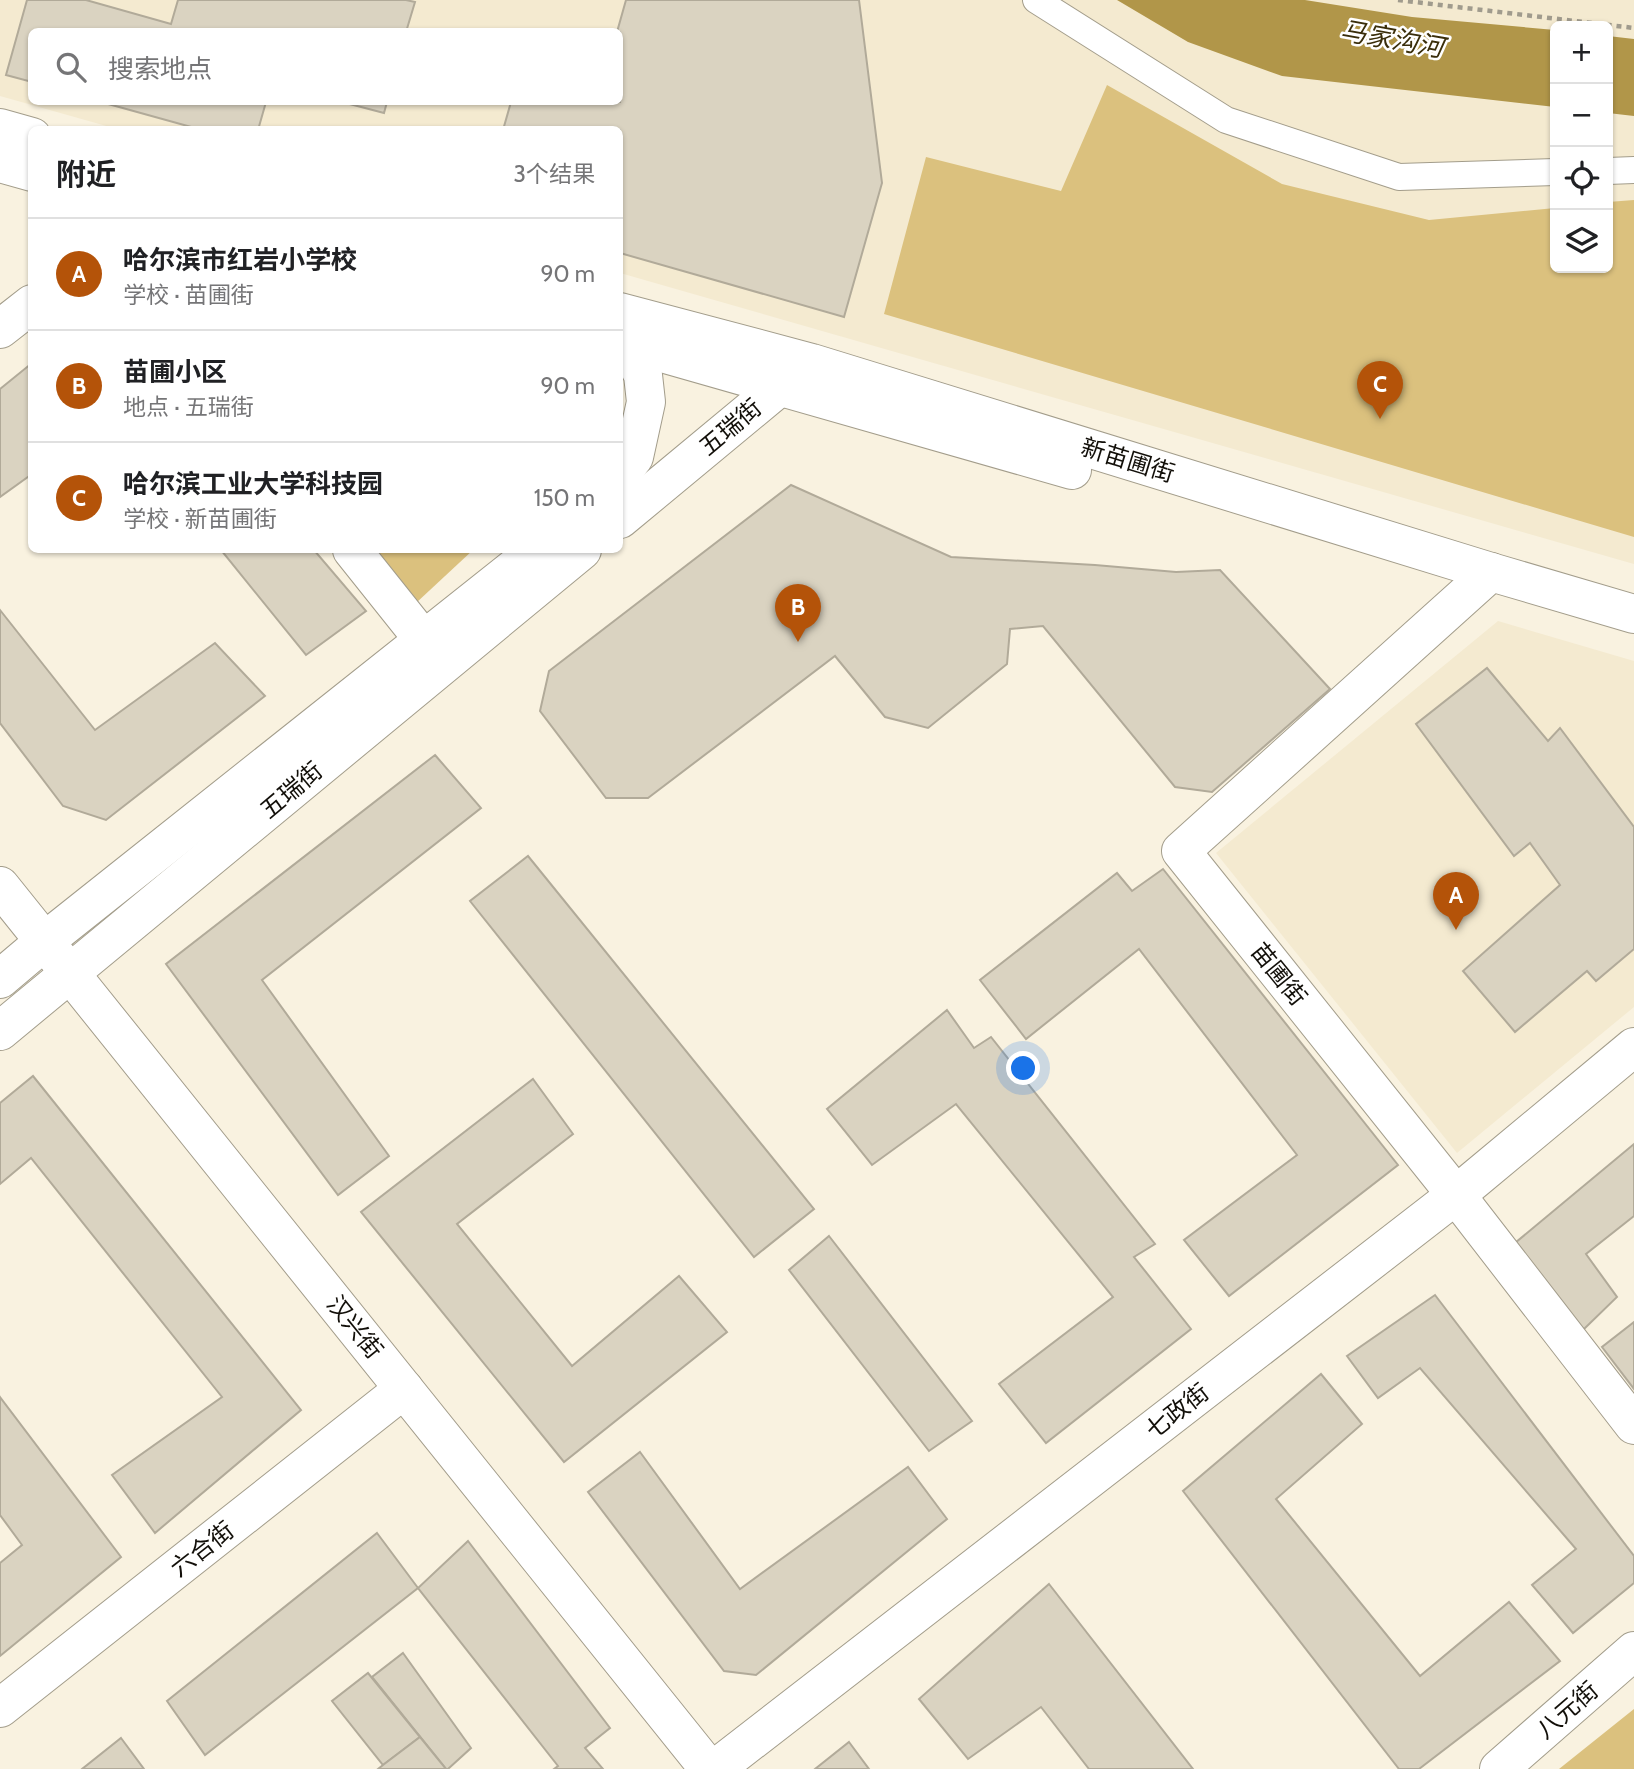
<!DOCTYPE html>
<html lang="zh">
<meta charset="utf-8">
<style>
body{margin:0;font-family:Cabin,"Noto Sans SC",sans-serif;background:#f2f2f2;color:#202124}
.controls{position:absolute;right:21px;top:21px;display:grid;overflow:hidden;border-radius:10px;box-shadow:0 2px 5px #0004}
.controls button{width:63px;height:63px;display:grid;place-items:center;padding:0;border:0;border-bottom:2px solid #e0e0e0;background:#fff;color:#202124;font:35px sans-serif}
.you{position:absolute;left:1024px;top:1069px;width:24px;height:24px;margin:-18px;border:5px solid #fff;border-radius:50%;background:#1a73e8;box-shadow:0 0 0 10px #1a73e833}
.badge{display:grid;place-items:center;width:46px;height:46px;border-radius:50%;background:#b45309;color:#fff;font-size:23px;font-weight:700}
.pin{position:absolute;translate:-50% -58px;filter:drop-shadow(0 2px 4px #0008)}
.pin::after{content:'';position:absolute;top:37px;width:24px;height:21px;background:inherit;clip-path:polygon(0 0,100% 0,50% 100%)}
.list{margin:0;padding:0;list-style:none}
h2{display:flex;justify-content:space-between;align-items:center;height:91px;margin:0;padding:0 28px;font-size:30px}
h2 small{font-size:23px;font-weight:400;color:#757577}
.list li{display:grid;grid-template-columns:46px 1fr auto;gap:21px;align-items:center;box-sizing:border-box;height:112px;padding:0 28px;border-top:2px solid #e0e0e0}
.list b{display:block;font-size:26px;white-space:nowrap}
.list p{margin:0;font-size:23px;white-space:nowrap;color:#757577}
.list em{font-size:23px;font-style:normal;color:#757577}
.icon{flex:none;width:38px;height:38px;fill:none;stroke:currentColor;stroke-width:2;stroke-linecap:round;stroke-linejoin:round}
.map{position:relative;flex:none;width:1634px;height:1769px;overflow:hidden}
.search{position:absolute;background:#fff;box-shadow:0 2px 5px #0004;left:28px;top:28px;width:595px;height:77px;display:flex;align-items:center;gap:18px;box-sizing:border-box;padding:0 24px;border-radius:10px;color:#757577;font-size:26px}
.panel{position:absolute;background:#fff;box-shadow:0 2px 5px #0004;left:28px;top:126px;width:595px;height:427px;border-radius:10px}
.map>svg:first-child{display:block}
.built{fill:#f4ead0;fill-rule:evenodd}
.green{fill:#dbc17e}
.water{fill:#b19649}
.building{fill:#dad3c1;stroke:#b1aa99;stroke-width:2}
.lines{fill:none;stroke-linecap:round;stroke-linejoin:round}
.street-casing{stroke:#a39d8b;stroke-width:28}
.secondary-casing{stroke:#a39d8b;stroke-width:40}
.path{stroke:#a09b8d;stroke-width:4.5;stroke-dasharray:5 5;stroke-linecap:butt}
.street{stroke:#fff;stroke-width:26}
.secondary{stroke:#fff;stroke-width:38}
.labels{text-anchor:middle;dominant-baseline:central;stroke-width:5;stroke-linejoin:round;paint-order:stroke}
.street-label{font-size:24px;fill:#120f09;stroke:#fff}
.water-label{font-size:26px;font-style:italic;fill:#3a2e0b;stroke:#fff}
</style>
<div class="map">
<svg width="1634" height="1769" viewBox="0 0 1634 1769">
<rect width="100%" height="100%" fill="#f9f2e0"/>
<g class="built">
<path d="M0,0H1634V564L620,273V130L117,129L0,96ZM1555,26H1608V268H1555ZM32,32H620V102H32Z"/>
<path d="M1498,621L1634,661V1007L1457,1153L1216,853Z"/>
</g>
<g class="green">
<path d="M1107,85L1282,184L1429,220L1555,208V268H1608V202L1634,200V537L884,314L926,157L1061,191Z"/>
<path d="M372,550H473L416,603Z"/>
<path d="M1634,1709V1769H1559Z"/>
</g>
<g class="water">
<path d="M1117,0H1305L1412,17L1555,30V107L1282,76L1188,42Z"/>
<path d="M1608,36L1634,39V116L1608,113Z"/>
</g>
<g class="building">
<path d="M27,0H86L171,24L178,0H406L415,2L406,32H32V82L6,75Z"/>
<path d="M626,0H859L882,183L844,317L620,253V130H503L511,102H620V32H617Z"/>
<path d="M101,102H266L258,130H202Z"/>
<path d="M342,102H387L384,113Z"/>
<path d="M32,363V474L0,497V389Z"/>
<path d="M791,485L951,557L1095,565L1176,572L1220,570L1330,689L1212,792L1175,787L1043,626L1010,629L1007,664L928,728L885,717L835,656L648,798H606L540,711L549,671Z"/>
<path d="M221,550H314L366,611L306,655Z"/>
<path d="M0,610L95,730L215,643L265,696L106,820L63,806L0,723Z"/>
<path d="M1487,668L1548,741L1560,728L1634,827V949L1596,981L1587,971L1515,1032L1463,971L1560,885L1530,843L1514,856L1416,724Z"/>
<path d="M435,755L481,808L262,980L389,1156L338,1195L166,964Z"/>
<path d="M528,856L814,1209L754,1257L470,901Z"/>
<path d="M1163,869L1398,1165L1229,1296L1184,1240L1297,1155L1139,949L1026,1039L980,980L1117,873L1132,891Z"/>
<path d="M947,1010L974,1048L991,1037L1155,1244L1134,1257L1191,1329L1046,1443L999,1384L1113,1297L956,1104L872,1165L827,1109Z"/>
<path d="M33,1076L301,1410L155,1533L112,1475L222,1397L31,1158L0,1184V1103Z"/>
<path d="M533,1079L573,1134L457,1224L572,1366L679,1276L727,1332L564,1462L361,1212Z"/>
<path d="M1634,1144V1216L1586,1254L1617,1297L1583,1330L1515,1243Z"/>
<path d="M829,1236L972,1421L929,1451L789,1270Z"/>
<path d="M1435,1295L1634,1556V1583L1573,1633L1532,1585L1576,1549L1420,1368L1378,1398L1347,1356Z"/>
<path d="M1634,1322V1389L1602,1347Z"/>
<path d="M1321,1374L1362,1424L1276,1499L1420,1676L1509,1602L1560,1661L1419,1769H1399L1183,1491Z"/>
<path d="M0,1397L121,1557L0,1656V1563L22,1545L0,1515Z"/>
<path d="M640,1452L740,1589L908,1467L947,1519L756,1675L724,1671L588,1492Z"/>
<path d="M377,1533L418,1588L205,1755L167,1701Z"/>
<path d="M468,1541L610,1728L585,1748L603,1769H554L558,1766L418,1588Z"/>
<path d="M1049,1584L1193,1769H1089L1041,1707L968,1759L919,1699Z"/>
<path d="M403,1653L471,1748L448,1769H446L372,1677Z"/>
<path d="M368,1673L420,1737L383,1765L332,1701Z"/>
<path d="M420,1737L446,1769H378L383,1765Z"/>
<path d="M121,1738L144,1769H82Z"/>
<path d="M849,1742L869,1769H815Z"/>
</g>
<g class="lines">
<defs>
<g id="street">
<path d="M1036,0L1226,120L1399,177L1555,172"/>
<path d="M1608,171L1634,170"/>
</g>
<g id="secondary">
<path d="M0,128L32,137"/>
<path d="M0,163L32,172"/>
<path d="M620,312L812,363L1491,572L1634,614"/>
<path d="M0,329L32,304"/>
<path d="M620,341L1072,470"/>
<path d="M620,475L634,457L646,402L643,375L627,343"/>
<path d="M620,519L796,373"/>
<path d="M352,550L423,639"/>
<path d="M1491,572L1181,851L1456,1195L1634,1425"/>
<path d="M0,886L709,1769"/>
<path d="M0,979L45,941L537,550"/>
<path d="M0,1031L582,550"/>
<path d="M0,1708L404,1389"/>
<path d="M715,1769L1456,1195L1634,1047"/>
<path d="M1499,1769L1634,1651"/>
</g>
</defs>
<use href="#street" class="street-casing"/>
<use href="#secondary" class="secondary-casing"/>
<path class="path" d="M1398,0L1634,28"/>
<use href="#street" class="street"/>
<use href="#secondary" class="secondary"/>
</g>
<g class="labels">
<g class="street-label">
<text transform="translate(730 427) rotate(-40)">五瑞街</text>
<text transform="translate(1128 460) rotate(17)">新苗圃街</text>
<text transform="translate(291 790) rotate(-40)">五瑞街</text>
<text transform="translate(1279 974) rotate(51)">苗圃街</text>
<text transform="translate(355 1327) rotate(51)">汉兴街</text>
<text transform="translate(1177 1411) rotate(-38)">七政街</text>
<text transform="translate(202 1549) rotate(-38)">六合街</text>
<text transform="translate(1567 1710) rotate(-41)">八元街</text>
</g>
<g class="water-label">
<text transform="translate(1392 39) rotate(10)">马家沟河</text>
</g>
</g>
</svg>
<div class="controls">
<button>+</button>
<button>−</button>
<button><svg class="icon" aria-label="locate" viewBox="0 0 24 24"><circle cx="12" cy="12" r="6"/><path d="M12 2v4M12 18v4M2 12h4M18 12h4"/></svg></button>
<button><svg class="icon" aria-label="layers" viewBox="0 0 24 24"><path d="M12 4l9 5-9 5-9-5zM3 14l9 5 9-5"/></svg></button>
</div>
<div class="you"></div>
<div class="pin badge" style="left:1456px;top:930px">A</div>
<div class="pin badge" style="left:798px;top:642px">B</div>
<div class="pin badge" style="left:1380px;top:419px">C</div>
<div class="search"><svg class="icon" aria-label="search" viewBox="0 0 24 24"><circle cx="10" cy="10" r="6"/><path d="M15 15l6 6"/></svg>搜索地点</div>
<section class="panel">
<h2>附近<small>3个结果</small></h2>
<ul class="list">
<li><span class="badge">A</span><div><b>哈尔滨市红岩小学校</b><p>学校 · 苗圃街</p></div><em>90 m</em></li>
<li><span class="badge">B</span><div><b>苗圃小区</b><p>地点 · 五瑞街</p></div><em>90 m</em></li>
<li><span class="badge">C</span><div><b>哈尔滨工业大学科技园</b><p>学校 · 新苗圃街</p></div><em>150 m</em></li>
</ul>
</section>
</div>
